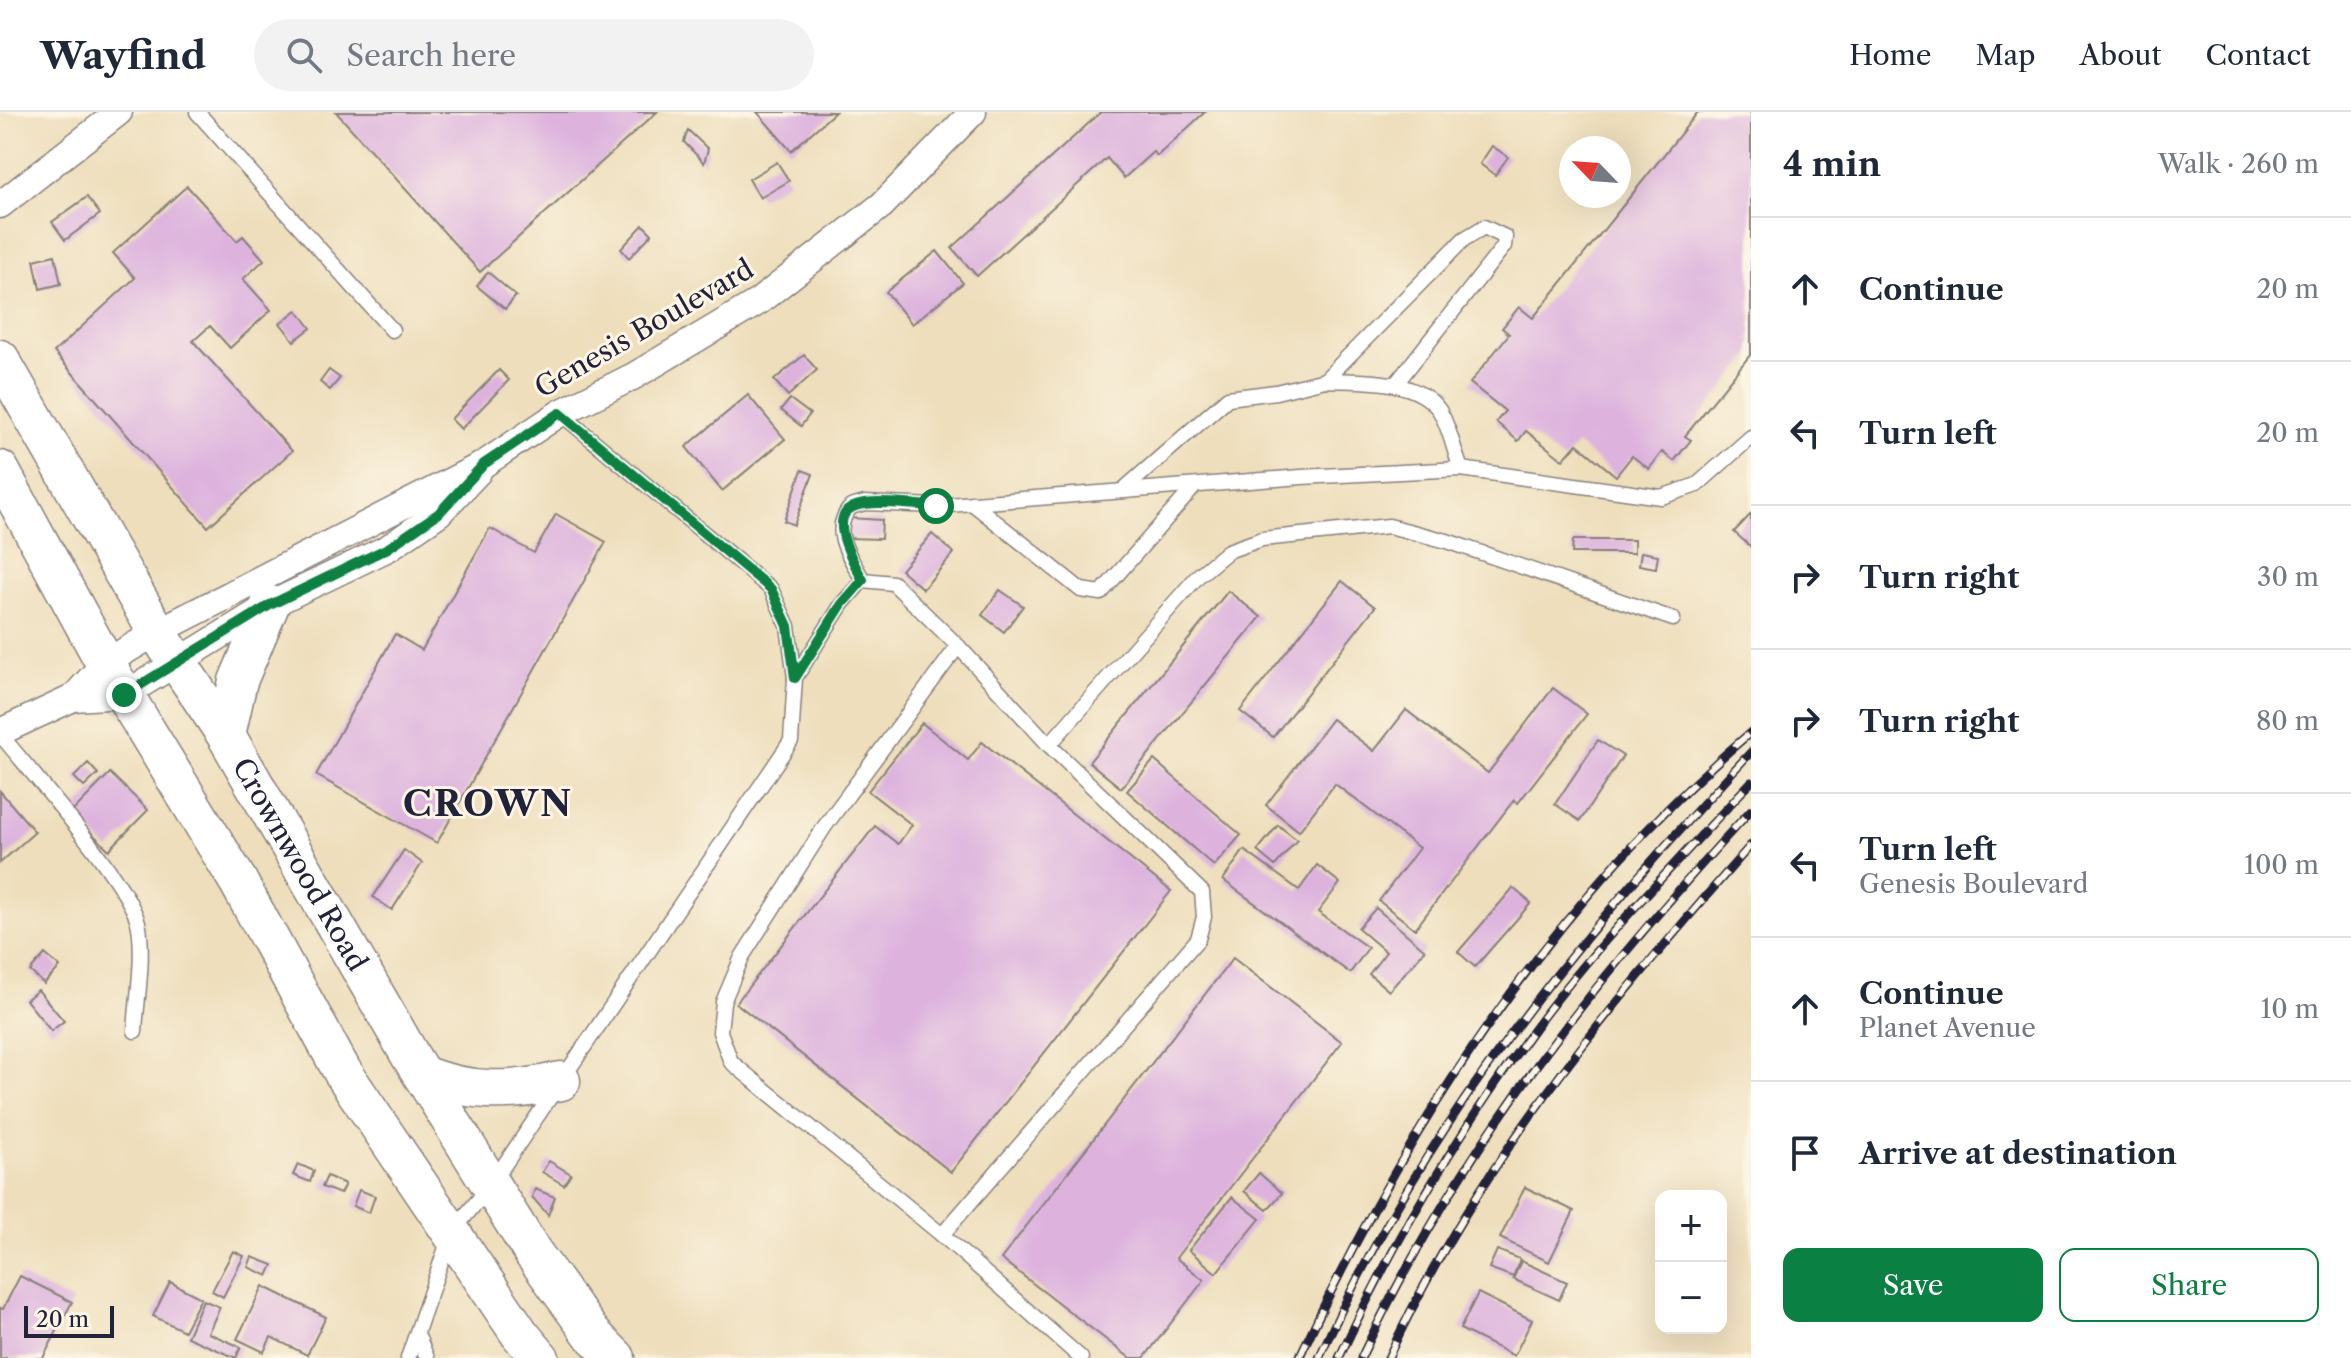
<!DOCTYPE html>
<meta charset="utf-8">
<style>
body{margin:0;font-family:"Libre Caslon Text",serif;background:#f2f2f3;color:#1f2937}
.controls{position:absolute;right:24px;bottom:24px;display:grid;overflow:hidden;border-radius:16px;box-shadow:0 8px 32px #0002}
.controls button{width:72px;height:72px;display:grid;place-items:center;padding:0;border:0;border-bottom:2px solid #e0e1e3;background:#fff;color:#1f2937;font:40px sans-serif}
.compass{position:absolute;left:1559px;top:24px;width:72px;height:72px;border-radius:50%;background:#fff;box-shadow:0 8px 32px #0002;rotate:295deg}
.scale{position:absolute;left:24px;bottom:20px;width:90px;box-sizing:border-box;padding-left:8px;border:4px solid #22223b;border-top:0;font-size:22px;line-height:28px;white-space:nowrap;color:#22223b;-webkit-text-stroke:6px #fcf5e5;paint-order:stroke}
.stop{position:absolute;width:24px;height:24px;margin:-18px;border:6px solid #0b8043;border-radius:50%;background:#fff}
.stop.end{background:#0b8043;border-color:#fff;box-shadow:0 2px 8px #0008}
.list{margin:0;padding:0;list-style:none}
h2{display:flex;justify-content:space-between;align-items:center;height:104px;margin:0;padding:0 32px;font-size:34px}
h2 small{font-size:26px;font-weight:400;color:#747a83}
.list li{display:grid;grid-template-columns:52px 1fr auto;gap:24px;align-items:center;box-sizing:border-box;height:144px;padding:0 32px;border-top:2px solid #e0e1e3}
.list b{display:block;font-size:30px;white-space:nowrap}
.list p{margin:0;font-size:26px;white-space:nowrap;color:#747a83}
.list em{font-size:26px;font-style:normal;color:#747a83}
.actions{display:flex;gap:16px;padding:24px 32px}
.actions a{flex:1;padding:18px 0;border:2px solid #0b8043;border-radius:16px;text-align:center;font-size:28px;color:#0b8043}
.actions .main{background:#0b8043;color:#fff}
.icon{flex:none;width:44px;height:44px;fill:none;stroke:currentColor;stroke-width:2;stroke-linecap:round;stroke-linejoin:round}
.map{position:relative;flex:none;width:1751px;height:1246px;overflow:hidden}
header{display:flex;align-items:center;gap:48px;box-sizing:border-box;height:112px;padding:0 40px;background:#fff;border-bottom:2px solid #e0e1e3}
header strong{font-size:38px}
nav{display:flex;gap:44px;margin-inline-start:auto;font-size:28px}
.search{width:560px;height:72px;background:#f2f2f3;display:flex;align-items:center;gap:20px;box-sizing:border-box;padding:0 28px;border-radius:44px;color:#747a83;font-size:30px}
main{display:flex}
aside{flex:1;background:#fff}
.map>svg:first-child{display:block}
.building{fill:#ddb3de}
.lines{fill:none;stroke-linecap:round;stroke-linejoin:round}
.lane-casing{stroke:#88807c;stroke-width:17}
.street-casing{stroke:#88807c;stroke-width:29}
.secondary-casing{stroke:#88807c;stroke-width:41}
.lane{stroke:#fff;stroke-width:14}
.street{stroke:#fff;stroke-width:26}
.secondary{stroke:#fff;stroke-width:38}
.rail-casing{stroke:#22223b;stroke-width:9}
.rail{stroke:#fcf5e5;stroke-width:6;stroke-dasharray:18;stroke-linecap:butt}
.route{stroke:#0b8043;stroke-width:10}
.labels{text-anchor:middle;dominant-baseline:central;stroke-width:6;stroke-linejoin:round;paint-order:stroke}
.street-label{font-size:28px;fill:#22223b;stroke:#fcf5e5}
.district-label{font-size:36px;font-weight:bold;letter-spacing:2px;fill:#22223b;stroke:#fcf5e5}
</style>
<header>
<strong>Wayfind</strong>
<div class="search"><svg class="icon" aria-label="search" viewBox="0 0 24 24"><circle cx="10" cy="10" r="6"/><path d="M15 15l6 6"/></svg>Search here</div>
<nav><a>Home</a><a>Map</a><a>About</a><a>Contact</a></nav>
</header>
<main>
<div class="map">
<svg width="1751" height="1246" viewBox="0 0 1751 1246">
<rect width="100%" height="100%" fill="#fcf5e5"/>
<filter id="ink" filterUnits="userSpaceOnUse"><feTurbulence type="fractalNoise" baseFrequency=".0125" numOctaves="2"/><feDisplacementMap in="SourceGraphic" scale="16" xChannelSelector="R" yChannelSelector="G"/><feConvolveMatrix kernelMatrix="1 2 1 2 8 2 1 2 1" color-interpolation-filters="sRGB"/></filter>
<filter id="wash" filterUnits="userSpaceOnUse"><feTurbulence type="fractalNoise" baseFrequency=".006" numOctaves="4" result="noise"/><feDisplacementMap in="SourceGraphic" scale="32" xChannelSelector="R" yChannelSelector="G"/><feGaussianBlur stdDeviation="1.8" result="paint"/><feColorMatrix in="noise" values="0 0 0 0 0 0 0 0 0 0 0 0 0 0 0 0 0 1.4 0 .05"/><feComposite in="paint" operator="in"/></filter>
<g filter="url(#wash)">
<rect width="100%" height="100%" fill="#eedebc"/>
<g id="blocks">
<g class="building">
<path d="M336,0H657L480,160Z"/>
<path d="M757,0H835L791,39Z"/>
<path d="M1101,0H1205L1157,44L1153,40L1124,66L1107,46L977,164L952,136Z"/>
<path d="M1698,0H1751V242L1685,324L1691,328L1674,349L1662,340L1649,357L1632,344L1616,364L1577,332L1563,348L1526,319L1518,329L1496,310L1505,299L1470,271L1509,222L1502,216L1519,195L1533,206Z"/>
<path d="M688,18L708,37L704,51L684,30Z"/>
<path d="M1492,34L1508,45L1495,63L1480,52Z"/>
<path d="M777,50L789,69L760,86L749,67Z"/>
<path d="M187,74L237,129L243,124L264,148L243,167L271,198L230,236L210,214L193,229L292,339L208,415L54,240L135,166L113,141Z"/>
<path d="M87,85L100,102L65,128L52,110Z"/>
<path d="M643,113L652,122L629,146L621,137Z"/>
<path d="M937,139L963,171L912,212L886,180Z"/>
<path d="M55,143L61,172L40,177L34,148Z"/>
<path d="M488,160L516,184L505,197L477,174Z"/>
<path d="M297,198L311,216L294,229L280,211Z"/>
<path d="M804,243L817,258L788,284L774,268Z"/>
<path d="M329,258L340,266L330,278L320,270Z"/>
<path d="M499,258L509,268L461,317L451,307Z"/>
<path d="M748,283L785,327L722,379L686,335Z"/>
<path d="M790,287L810,302L801,314L781,298Z"/>
<path d="M802,358L813,362L794,413L784,409Z"/>
<path d="M556,402L606,430L437,731L316,663L395,522L422,538L490,416L534,441Z"/>
<path d="M1751,402V435L1734,420Z"/>
<path d="M849,406L882,408L881,427L848,426Z"/>
<path d="M932,422L954,441L923,477L901,458Z"/>
<path d="M1573,428H1634V441H1572Z"/>
<path d="M1641,440L1658,443L1656,456L1639,453Z"/>
<path d="M1342,469L1375,495L1273,625L1240,599Z"/>
<path d="M1000,478L1023,494L1004,520L982,503Z"/>
<path d="M1228,479L1261,505L1121,676L1089,650Z"/>
<path d="M1553,576L1587,602L1518,691L1514,688L1415,817L1379,789L1419,736L1335,672L1299,719L1266,693L1332,607L1374,639L1406,598L1488,661Z"/>
<path d="M922,611L968,648L982,630L1171,779L951,1060L736,891L875,714L898,732L912,713L868,679Z"/>
<path d="M1598,628L1623,644L1580,709L1555,692Z"/>
<path d="M1154,648L1241,723L1214,754L1127,679Z"/>
<path d="M88,651L98,662L84,675L74,665Z"/>
<path d="M110,661L148,698L109,738L71,701Z"/>
<path d="M0,679L35,720L0,751Z"/>
<path d="M1278,713L1297,728L1275,754L1257,739Z"/>
<path d="M404,738L422,751L392,798L373,785Z"/>
<path d="M1244,738L1299,778L1317,753L1340,771L1318,800L1368,836L1350,861L1223,768Z"/>
<path d="M1513,776L1531,791L1475,855L1458,840Z"/>
<path d="M1376,796L1425,838L1389,879L1369,862L1386,840L1358,816Z"/>
<path d="M45,842L60,855L44,872L30,859Z"/>
<path d="M1233,846L1342,930L1176,1146L1204,1168L1144,1246H1130L1001,1147Z"/>
<path d="M38,878L64,909L51,919L26,888Z"/>
<path d="M549,1049L571,1062L564,1073L542,1060Z"/>
<path d="M298,1052L314,1059L310,1070L293,1063Z"/>
<path d="M1259,1061L1282,1081L1267,1098L1244,1079Z"/>
<path d="M327,1064L345,1072L340,1082L322,1075Z"/>
<path d="M1525,1075L1574,1099L1549,1150L1500,1126Z"/>
<path d="M535,1077L555,1085L548,1103L532,1085Z"/>
<path d="M359,1078L375,1084L369,1101L353,1094Z"/>
<path d="M1232,1085L1260,1107L1216,1161L1189,1138Z"/>
<path d="M1497,1138L1520,1147L1513,1165L1489,1156Z"/>
<path d="M233,1139L244,1144L223,1185L212,1179Z"/>
<path d="M252,1145L273,1153L268,1164L248,1155Z"/>
<path d="M1521,1149L1567,1170L1559,1188L1513,1167Z"/>
<path d="M20,1164L72,1190L43,1246H0V1196L3,1197Z"/>
<path d="M170,1170L201,1186L184,1219L153,1204Z"/>
<path d="M263,1174L326,1205L307,1243L271,1225L264,1240L237,1227Z"/>
<path d="M1478,1181L1532,1208L1514,1244L1460,1217Z"/>
<path d="M203,1188L220,1195L208,1221L241,1235L236,1246L187,1225Z"/>
</g>
</g>
</g>
<g filter="url(#ink)">
<use href="#blocks" fill-opacity="0" stroke="#88807c" stroke-width="2"/>
<g class="lines">
<defs>
<g id="lane">
<path d="M197,0L392,218"/>
<path d="M1325,268C1359,270 1416,265 1439,298C1449,313 1454,339 1461,357"/>
<path d="M560,301L771,477L788,514L795,566"/>
<path d="M1122,379L1228,286L1276,280L1325,268L1464,127L1484,115L1505,125L1504,134L1395,273"/>
<path d="M972,391L1081,478L1101,481L1195,374"/>
<path d="M863,468C850,445 829,418 851,395L865,391L936,394L1301,365L1461,357L1661,385L1697,373L1751,325"/>
<path d="M958,534L825,714L742,845L723,890L720,920L731,950L942,1123L1081,1246"/>
<path d="M0,622C29,658 134,776 139,815C144,848 137,886 135,919"/>
<path d="M1049,633L1198,464L1228,439L1262,427L1389,414L1447,429L1673,507"/>
<path d="M417,1222L427,1246"/>
<path d="M408,1246L451,1121L490,1074L791,629L795,566L842,492L863,468L893,471L958,534L1049,633L1202,780L1204,805L1198,827L942,1123"/>
</g>
<g id="street">
<path d="M0,93L119,0"/>
<path d="M73,586L105,551L157,520L484,352L560,301L634,264L758,190L882,93L973,0"/>
<path d="M0,620L73,586L124,583L270,493L388,436L439,401L478,360"/>
</g>
<g id="secondary">
<path id="s1" d="M0,247L157,520L226,623L411,945L533,1141L592,1222L616,1246"/>
<path d="M0,358L105,551L238,769L342,959L520,1222L540,1246"/>
<path d="M226,623L238,569L270,493"/>
<path d="M422,963C470,981 511,981 561,969"/>
</g>
</defs>
<use href="#lane" class="lane-casing"/>
<use href="#street" class="street-casing"/>
<use href="#secondary" class="secondary-casing"/>
<use href="#lane" class="lane"/>
<use href="#street" class="street"/>
<use href="#secondary" class="secondary"/>
<defs>
<g id="rail">
<path d="M1299,1246C1408,1011 1552,789 1751,620"/>
<path d="M1319,1246C1426,1009 1575,828 1751,640"/>
<path d="M1339,1246C1393,1130 1459,1020 1534,917C1599,829 1677,750 1751,670"/>
<path d="M1361,1246C1462,1033 1592,870 1751,698"/>
<path d="M1388,1246C1477,1053 1611,891 1751,733"/>
</g>
</defs>
<use href="#rail" class="rail-casing"/>
<use href="#rail" class="rail"/>
</g>
</g>
<g class="lines" filter="url(#ink)">
<path class="route" d="M124,583L270,493L388,436L439,401L484,352L560,301L771,477L788,514L795,566L842,492L863,468C810,375 865,391 936,394"/>
</g>
<g class="labels">
<g class="street-label">
<text transform="translate(644 216) rotate(-30)">Genesis Boulevard</text>
<text stroke="none"><textPath href="#s1" startOffset="588">Crownwood Road</textPath></text>
</g>
<g class="district-label">
<text x="488" y="691">CROWN</text>
</g>
</g>
</svg>
<div class="controls">
<button>+</button>
<button>−</button>
</div>
<svg class="compass" viewBox="-18 -18 36 36"><path d="M0-13l5 13h-10z" fill="#e53935"/><path d="M0 13l5-13h-10z" fill="#747a83"/></svg>
<div class="scale">20 m</div>
<div class="stop" style="left:936px;top:394px"></div>
<div class="stop end" style="left:124px;top:583px"></div>
</div>
<aside>
<h2>4 min<small>Walk · 260 m</small></h2>
<ul class="list">
<li><svg class="icon" aria-label="ahead" viewBox="0 0 24 24"><path d="M12 20V5M6 11l6-6 6 6"/></svg><div><b>Continue</b></div><em>20 m</em></li>
<li><svg class="icon" aria-label="left" viewBox="0 0 24 24"><path d="M17 20v-9H6M10 6l-5 5 5 5"/></svg><div><b>Turn left</b></div><em>20 m</em></li>
<li><svg class="icon" aria-label="right" viewBox="0 0 24 24"><path d="M7 20v-9h11M14 6l5 5-5 5"/></svg><div><b>Turn right</b></div><em>30 m</em></li>
<li><svg class="icon" aria-label="right" viewBox="0 0 24 24"><path d="M7 20v-9h11M14 6l5 5-5 5"/></svg><div><b>Turn right</b></div><em>80 m</em></li>
<li><svg class="icon" aria-label="left" viewBox="0 0 24 24"><path d="M17 20v-9H6M10 6l-5 5 5 5"/></svg><div><b>Turn left</b><p>Genesis Boulevard</p></div><em>100 m</em></li>
<li><svg class="icon" aria-label="ahead" viewBox="0 0 24 24"><path d="M12 20V5M6 11l6-6 6 6"/></svg><div><b>Continue</b><p>Planet Avenue</p></div><em>10 m</em></li>
<li><svg class="icon" aria-label="arrive" viewBox="0 0 24 24"><path d="M6 21V4h12l-3 4 3 4H6"/></svg><div><b>Arrive at destination</b></div></li>
</ul>
<div class="actions"><a class="main">Save</a><a>Share</a></div>
</aside>
</main>
